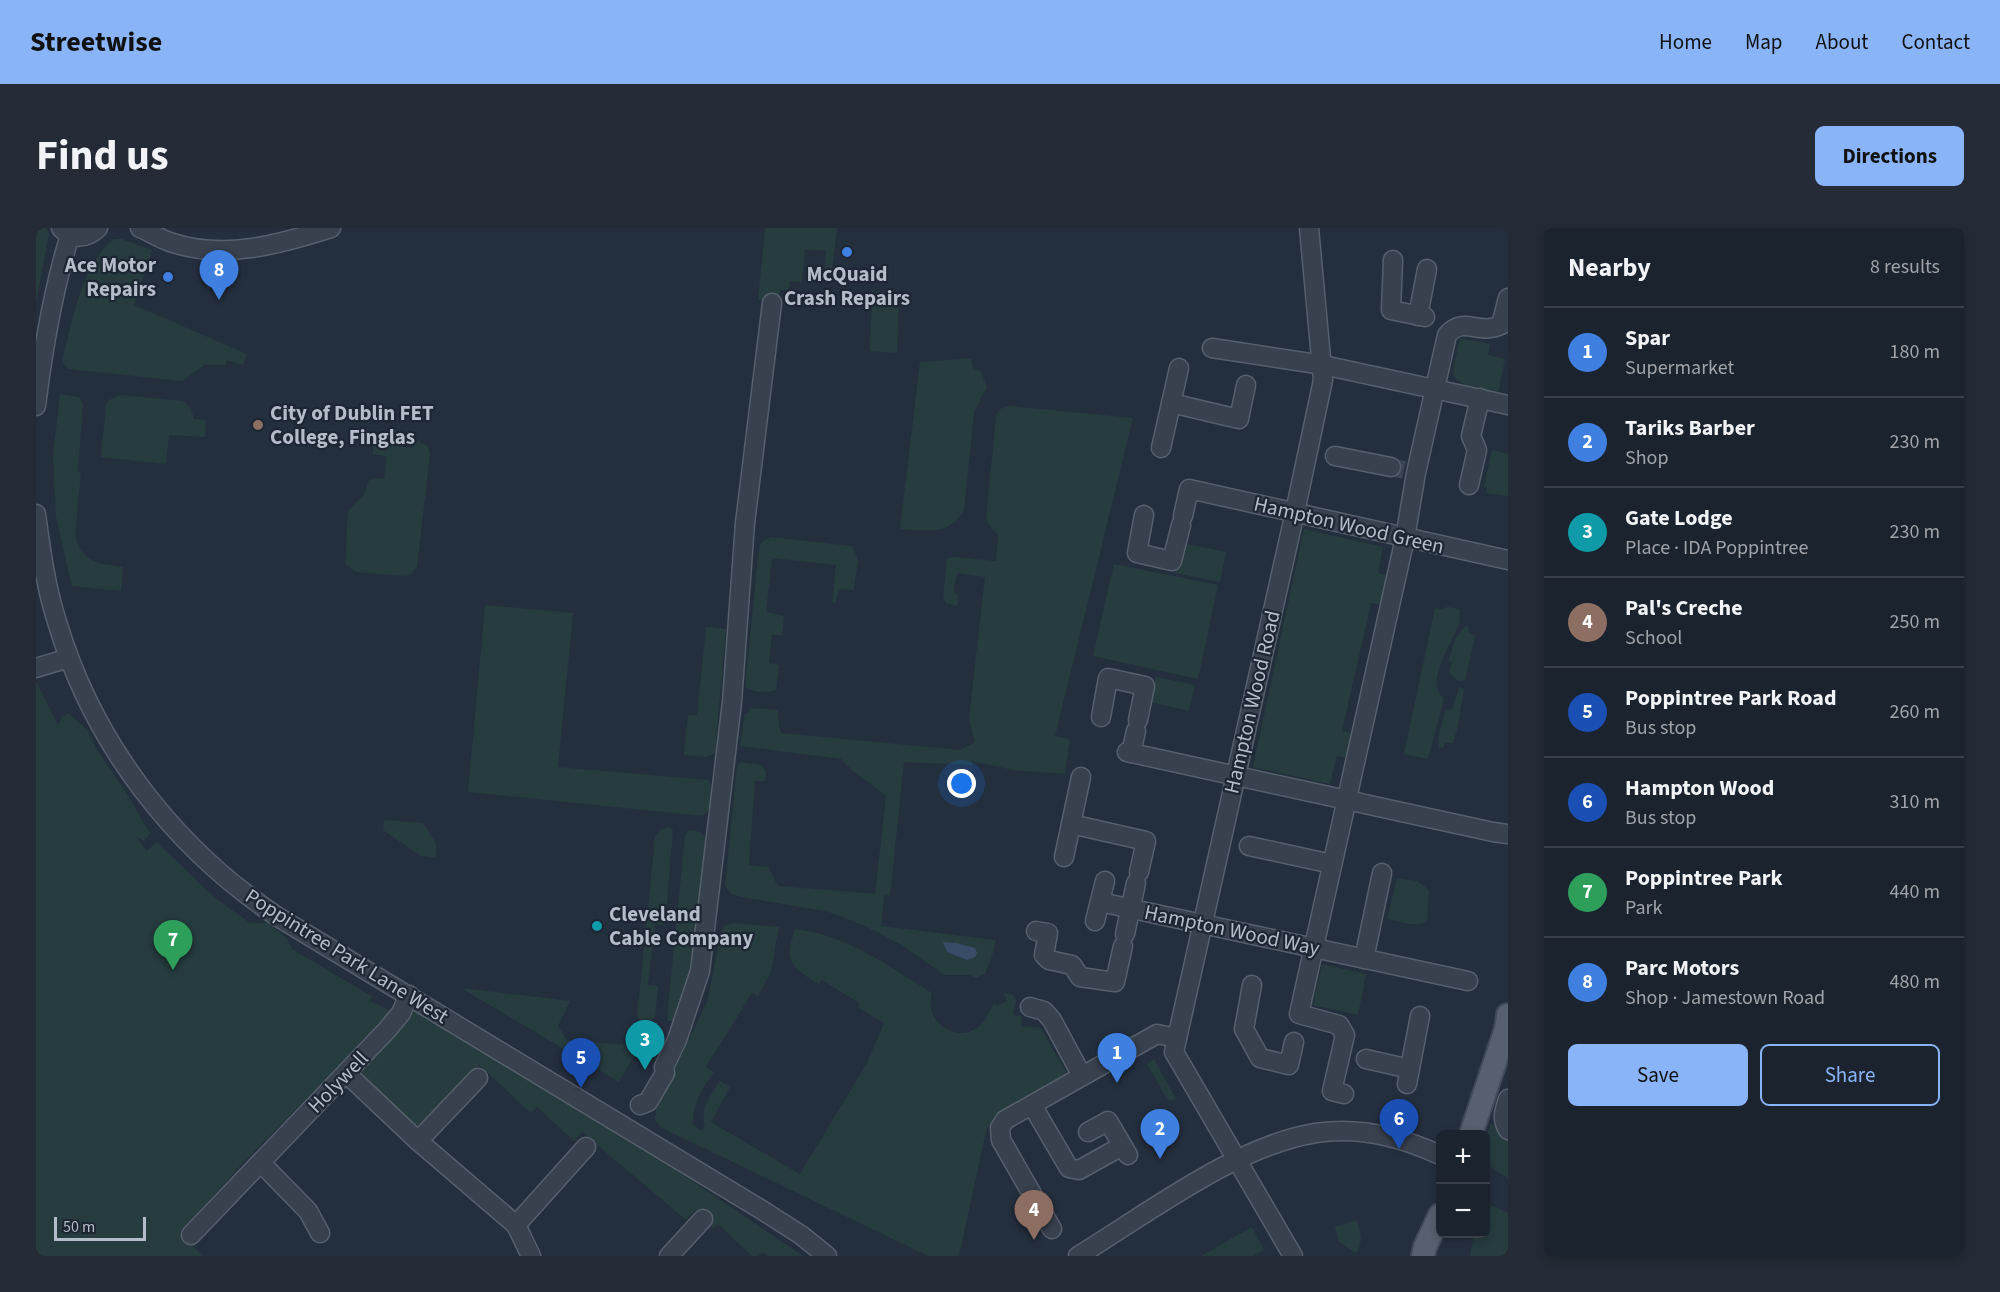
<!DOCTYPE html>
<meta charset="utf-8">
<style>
body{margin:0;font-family:"Source Sans 3",sans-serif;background:#242b36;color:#f1f3f6}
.controls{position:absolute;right:18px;bottom:18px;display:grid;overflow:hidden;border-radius:9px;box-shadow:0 3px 9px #0003}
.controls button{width:54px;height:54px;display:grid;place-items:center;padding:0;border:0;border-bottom:2px solid #39404a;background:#1b232e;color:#f1f3f6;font:30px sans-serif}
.scale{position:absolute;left:18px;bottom:15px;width:92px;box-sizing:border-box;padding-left:6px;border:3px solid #b4bcc9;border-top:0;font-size:16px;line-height:21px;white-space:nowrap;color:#b4bcc9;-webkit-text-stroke:4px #1d2633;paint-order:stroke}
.you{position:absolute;left:926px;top:556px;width:21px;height:21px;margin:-15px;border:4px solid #fff;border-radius:50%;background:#1a73e8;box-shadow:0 0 0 9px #1a73e833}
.badge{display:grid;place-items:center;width:39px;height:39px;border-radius:50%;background:#8ab4f8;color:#fff;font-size:20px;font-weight:700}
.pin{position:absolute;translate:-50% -50px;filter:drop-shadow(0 2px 3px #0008)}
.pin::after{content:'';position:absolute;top:32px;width:21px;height:18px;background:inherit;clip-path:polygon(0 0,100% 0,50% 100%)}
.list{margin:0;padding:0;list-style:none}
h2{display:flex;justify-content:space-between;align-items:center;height:78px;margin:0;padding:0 24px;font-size:26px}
h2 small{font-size:20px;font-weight:400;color:#a0a4aa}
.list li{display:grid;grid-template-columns:39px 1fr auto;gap:18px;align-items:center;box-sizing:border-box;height:90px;padding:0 24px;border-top:2px solid #39404a}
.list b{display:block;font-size:22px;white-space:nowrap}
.list p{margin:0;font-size:20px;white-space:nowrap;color:#a0a4aa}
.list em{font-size:20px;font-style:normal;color:#a0a4aa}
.actions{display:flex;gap:12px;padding:18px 24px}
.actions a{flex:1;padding:14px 0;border:2px solid #8ab4f8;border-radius:9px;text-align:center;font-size:21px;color:#8ab4f8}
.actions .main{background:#8ab4f8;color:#111}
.map{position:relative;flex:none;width:1472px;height:1028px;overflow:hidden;border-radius:9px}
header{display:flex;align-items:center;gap:36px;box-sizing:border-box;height:84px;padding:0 30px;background:#8ab4f8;color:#111}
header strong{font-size:28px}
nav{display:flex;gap:33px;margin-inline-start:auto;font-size:21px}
.intro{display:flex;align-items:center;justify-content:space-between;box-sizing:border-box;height:144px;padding:0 36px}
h1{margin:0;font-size:42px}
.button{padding:15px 27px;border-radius:9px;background:#8ab4f8;color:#111;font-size:21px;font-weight:700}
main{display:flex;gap:36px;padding:0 36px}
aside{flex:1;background:#1b232e;border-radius:9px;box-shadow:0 3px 9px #0003}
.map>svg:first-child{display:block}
.green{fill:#263c3f}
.water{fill:#394c67}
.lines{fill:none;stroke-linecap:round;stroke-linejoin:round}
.minor-tunnel{stroke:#3a4453;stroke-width:18;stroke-dasharray:18 9;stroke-linecap:butt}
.minor-casing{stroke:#565f6c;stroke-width:21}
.major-casing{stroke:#414a57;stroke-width:26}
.minor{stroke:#38414e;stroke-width:18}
.major{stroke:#56606e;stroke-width:22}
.shop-dot{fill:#3f7fe0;stroke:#1d2633;stroke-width:2}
.education-dot{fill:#8d6e63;stroke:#1d2633;stroke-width:2}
.culture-dot{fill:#0f9aa8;stroke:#1d2633;stroke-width:2}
.labels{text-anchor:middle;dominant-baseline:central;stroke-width:4.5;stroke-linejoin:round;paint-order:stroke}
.poi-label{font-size:21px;font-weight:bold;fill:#b4bcc9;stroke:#1d2633;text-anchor:start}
.street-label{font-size:21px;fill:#b4bcc9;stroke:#1d2633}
</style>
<header>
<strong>Streetwise</strong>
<nav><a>Home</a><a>Map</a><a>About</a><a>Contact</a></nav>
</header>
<div class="intro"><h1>Find us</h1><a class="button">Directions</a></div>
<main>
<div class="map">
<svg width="1472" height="1028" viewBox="0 0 1472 1028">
<rect width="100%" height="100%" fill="#242f3e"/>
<g class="green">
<path d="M0,0H10L13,6L0,75Z"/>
<path d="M729,0H801L795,50H788L790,23L769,21L766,54L754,53L753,62H744L743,74L722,72Z"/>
<path d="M78,11H85L116,22L98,77L211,126L207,137L191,132L189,137H169L146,153L32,141L26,134C35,97 46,35 78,11Z"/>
<path d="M836,63L863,66L861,125L834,123Z"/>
<path d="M1424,110L1454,116L1452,127L1469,131L1462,166L1433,159L1418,150L1417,142Z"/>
<path d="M935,130L937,140L944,143L951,159L938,184L928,282C913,309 891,302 864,301L884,134Z"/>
<path d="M24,166L43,169L47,176L42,243L45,245L39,308C47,335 63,336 87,339L85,363L36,358L20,289L17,228Z"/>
<path d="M84,167L147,173L155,181L158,191L170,192L169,209L133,207L130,236L65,229L70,177L73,172Z"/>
<path d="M973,178L1097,190L1019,508L1034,511L1029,546L977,542L936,533V537L868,534L854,668L848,667L845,698L960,712L956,728L949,746L940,750L933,747H909L862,715L829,698L793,684L700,668L695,666L689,658L701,538L705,534L726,537L730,544L729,553H719L713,637L732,639L742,658L839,666L850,568L817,543L805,531L704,518L708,487L713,484L714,480L742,482L743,498L745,505L925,522L939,514L933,490L949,349L922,345L919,351L918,364L922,367L921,378L910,375L907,369L911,331L917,329L960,333L962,306L955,300L950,292L960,188L964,181Z"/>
<path d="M379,211L392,218L394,226L381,339L374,347L368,348L320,344L309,336L312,283L328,267L333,252L338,250L348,251L350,228L337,226V216L377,220Z"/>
<path d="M1456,222L1472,226V268L1450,265L1451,259H1448Z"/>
<path d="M1268,301L1347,319L1342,345L1354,348L1347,377L1335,375L1306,503L1316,505L1311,530L1301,528L1294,556L1217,539Z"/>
<path d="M735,309L816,318L822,332L818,362L803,361L800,374L796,376L800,337L736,330L730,384L748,388L746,407H736L733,435L743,437L740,462C728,465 721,465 709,459L723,319L727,313Z"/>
<path d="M1146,315L1190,324L1184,354L1139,345Z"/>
<path d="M1078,336L1182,357L1162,451L1057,428Z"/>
<path d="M449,377L537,385L522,539L673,552L676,563L675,579L667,588L432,564Z"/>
<path d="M1411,379L1424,381C1423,385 1424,391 1423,395C1417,415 1387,455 1408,470L1392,531L1368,526L1399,380L1406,381Z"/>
<path d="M1429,398L1433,399L1432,404L1439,408L1429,453H1422L1413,444L1416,435L1412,433L1420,410Z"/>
<path d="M670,399L690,401L679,525L670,529L648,527L652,487H661Z"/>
<path d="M1120,449L1159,457L1153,483L1114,474Z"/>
<path d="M0,453L22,497L26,489L32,485L51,501L60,520L89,563L114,605L108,613L99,608L111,623L121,614L179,670L214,695H232L251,710L256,721L337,769L333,772L356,784L207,935L144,1004L167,1028H0Z"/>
<path d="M1423,459L1428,461L1422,498L1417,515H1409L1407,520L1402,519C1403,505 1405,494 1411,481L1416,482Z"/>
<path d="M348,592L387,595L400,615V630L385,628L347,602Z"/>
<path d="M634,599L637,603L629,697L619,696L612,757L622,758L619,789L616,792H604L601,789L619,610L624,602Z"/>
<path d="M652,603C662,601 668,606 673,614L661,729L642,794L632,793L631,789L649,607Z"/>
<path d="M1361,650L1381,653L1393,662L1391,693C1381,700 1363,693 1351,691Z"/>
<path d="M697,695L743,699L735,744L722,768L716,765L670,839L678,844C667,858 656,878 657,896L665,903L669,897C663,881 676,866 684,853L694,859L675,894L764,946L831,835L848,795L823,780V775L786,752L783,756C755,740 748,734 759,701C811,707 853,738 896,765C887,792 919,817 942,799C950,793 952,784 958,776L960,778L971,773L968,765L977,767L980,772L977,787L986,788L985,798L1005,800L1032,847L956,899H951L923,1028H892L624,899L619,892L620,882L672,771L685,703L688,698Z"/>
<path d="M1286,736L1330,746L1322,787L1277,777Z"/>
<path d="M425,760L534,773L522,798L531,812L604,818L583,854Z"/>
<path d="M375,783H381L603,917L767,1028H732L727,1024L722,1028H716L682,996L677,1000L659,982L650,992L546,904L538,913L501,879L495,885L443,837L391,896L377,898L320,847Z"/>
<path d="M1118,831L1140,871L1134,873L1131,871L1111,836Z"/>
<path d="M1455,895L1472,911V950L1450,936V909Z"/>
<path d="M1450,975L1472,985V1028H1434L1438,1006H1450Z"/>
<path d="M1320,992C1325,1005 1328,1012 1320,1025L1303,1014L1299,999Z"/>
<path d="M1216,999L1228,1022L1217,1028H1165Z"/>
</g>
<path class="water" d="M907,714L920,715L939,720L941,725L939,729L931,732L911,724Z"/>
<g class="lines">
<path class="minor-tunnel" d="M1355,239L1368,242"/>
<defs>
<g id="minor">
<path d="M25,0C37,12 50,11 62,0"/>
<path d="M104,0C115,4 125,12 137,15C189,32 245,16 295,0"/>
<path d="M1357,32L1355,82L1389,89"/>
<path d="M1382,88L1391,41"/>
<path d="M1176,120L1287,137L1472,177"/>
<path d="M1135,175L1203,191L1210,157"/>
<path d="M0,178C7,121 17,62 34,7"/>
<path d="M1125,220L1143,140"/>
<path d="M1299,228L1355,239"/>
<path d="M1433,257L1441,222L1435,208L1444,170"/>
<path d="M0,286C5,323 10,361 22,397C58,516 138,620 242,689L726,982L765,1007L791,1028"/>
<path d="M1108,287L1101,325L1136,333L1145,297"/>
<path d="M1147,288L1153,261L1472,332"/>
<path d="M0,440L33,430"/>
<path d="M1065,489L1072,450L1109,458L1102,492"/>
<path d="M1091,524L1457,604L1472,606"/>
<path d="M1095,525L1100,503"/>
<path d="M1035,596L1110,613L1103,644"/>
<path d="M1213,618L1296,636"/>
<path d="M1028,629L1045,549"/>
<path d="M1064,674L1432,753"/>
<path d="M1059,693L1069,653"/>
<path d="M1000,703L1012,705L1008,727L1013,732L1036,737L1044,749L1079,754L1087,718"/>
<path d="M1089,706L1100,655"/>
<path d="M1328,731L1346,645"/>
<path d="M1216,757L1208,801L1224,830L1253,837L1258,814"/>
<path d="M994,779L1008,783L1016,792L1046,848"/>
<path d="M1330,831L1374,841"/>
<path d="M310,845L382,913L480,997L495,1028"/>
<path d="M1371,856L1384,788"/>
<path d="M1308,866L1296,863L1309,807L1303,797L1263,786L1369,310L1380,245L1411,107C1428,87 1442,108 1465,97L1472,70"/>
<path d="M1472,871C1468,884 1465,890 1472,902"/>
<path d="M604,877L612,874L629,845L628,839L641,812L664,743L696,474L709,295L736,75"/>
<path d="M996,877L1033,940L1043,942L1086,918"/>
<path d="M1052,904L1072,893L1092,927"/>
<path d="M382,913L442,850"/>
<path d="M225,935L272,983L284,1005"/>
<path d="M480,997L550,919"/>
<path d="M1016,1001L965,912L964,900L969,892L1121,806L1141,810"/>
<path d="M155,1007L351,802L365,785L373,767"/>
<path d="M633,1028L667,991"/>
<path d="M1042,1028C1111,986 1201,917 1280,905C1323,898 1365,909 1404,927"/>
<path d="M1257,1028L1138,824L1259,284L1287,152L1273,0"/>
</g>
<g id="major">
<path d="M1435,906L1470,801L1472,787"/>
<path d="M1387,1028L1389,1019L1404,987"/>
</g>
</defs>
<use href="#minor" class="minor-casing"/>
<use href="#major" class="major-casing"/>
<use href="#minor" class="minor"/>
<use href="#major" class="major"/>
</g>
<g class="shop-dot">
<circle cx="811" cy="24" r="6"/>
<circle cx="132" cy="49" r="6"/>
</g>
<circle class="education-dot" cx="222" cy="197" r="6"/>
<circle class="culture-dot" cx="561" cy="698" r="6"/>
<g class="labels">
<g class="poi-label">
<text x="120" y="37" text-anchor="end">Ace Motor<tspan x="120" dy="24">Repairs</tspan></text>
<text x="811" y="46" text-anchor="middle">McQuaid<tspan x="811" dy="24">Crash Repairs</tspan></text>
<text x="234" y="185">City of Dublin FET<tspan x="234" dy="24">College, Finglas</tspan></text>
<text x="573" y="686">Cleveland<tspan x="573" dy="24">Cable Company</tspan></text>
</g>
<g class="street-label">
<text transform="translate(1313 297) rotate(13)">Hampton Wood Green</text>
<text transform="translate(1216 474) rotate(-77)">Hampton Wood Road</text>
<text transform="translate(1196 702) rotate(12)">Hampton Wood Way</text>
<text transform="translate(311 728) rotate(32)">Poppintree Park Lane West</text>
<text transform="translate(302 854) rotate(-46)">Holywell</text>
</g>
</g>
</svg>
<div class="controls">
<button>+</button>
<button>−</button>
</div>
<div class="scale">50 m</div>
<div class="you"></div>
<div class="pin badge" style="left:1081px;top:855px;background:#3f7fe0">1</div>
<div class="pin badge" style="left:1124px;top:931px;background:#3f7fe0">2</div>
<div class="pin badge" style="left:609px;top:842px;background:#0f9aa8">3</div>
<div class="pin badge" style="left:998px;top:1012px;background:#8d6e63">4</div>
<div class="pin badge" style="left:545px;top:860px;background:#1a4fb4">5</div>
<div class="pin badge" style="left:1363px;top:921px;background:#1a4fb4">6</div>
<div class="pin badge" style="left:137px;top:742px;background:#2e9e5b">7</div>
<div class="pin badge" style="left:183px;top:72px;background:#3f7fe0">8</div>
</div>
<aside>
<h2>Nearby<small>8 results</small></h2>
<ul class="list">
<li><span class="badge" style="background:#3f7fe0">1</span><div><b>Spar</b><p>Supermarket</p></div><em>180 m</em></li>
<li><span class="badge" style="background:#3f7fe0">2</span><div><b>Tariks Barber</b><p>Shop</p></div><em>230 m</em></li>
<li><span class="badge" style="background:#0f9aa8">3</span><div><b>Gate Lodge</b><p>Place · IDA Poppintree</p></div><em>230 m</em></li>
<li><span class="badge" style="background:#8d6e63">4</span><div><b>Pal's Creche</b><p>School</p></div><em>250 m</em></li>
<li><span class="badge" style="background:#1a4fb4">5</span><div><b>Poppintree Park Road</b><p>Bus stop</p></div><em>260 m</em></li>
<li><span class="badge" style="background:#1a4fb4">6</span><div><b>Hampton Wood</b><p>Bus stop</p></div><em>310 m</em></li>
<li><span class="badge" style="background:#2e9e5b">7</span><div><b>Poppintree Park</b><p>Park</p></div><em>440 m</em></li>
<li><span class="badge" style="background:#3f7fe0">8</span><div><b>Parc Motors</b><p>Shop · Jamestown Road</p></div><em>480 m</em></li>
</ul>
<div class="actions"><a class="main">Save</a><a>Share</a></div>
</aside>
</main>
